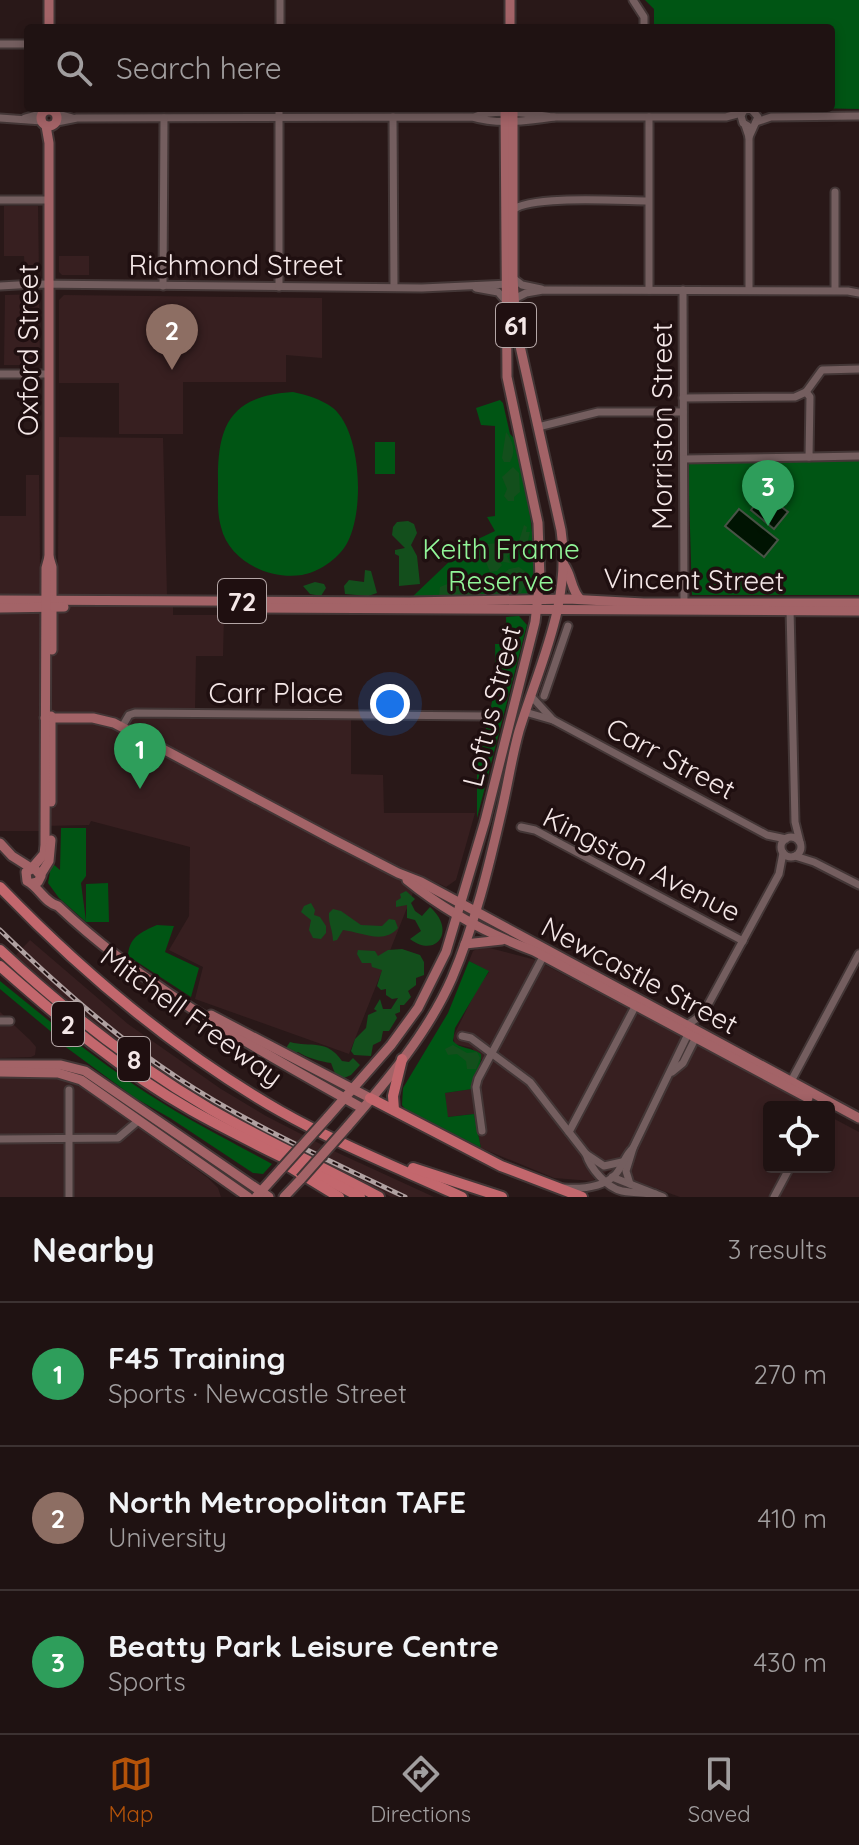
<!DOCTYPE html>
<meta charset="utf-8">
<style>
body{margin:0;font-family:Quicksand,sans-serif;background:#271b1b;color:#f1f3f6}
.controls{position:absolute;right:24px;bottom:24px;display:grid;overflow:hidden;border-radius:8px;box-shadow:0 4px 12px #0003}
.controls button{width:72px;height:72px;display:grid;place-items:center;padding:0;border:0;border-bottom:2px solid #3c3232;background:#1f1212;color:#f1f3f6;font:40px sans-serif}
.you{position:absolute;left:390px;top:704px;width:28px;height:28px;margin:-20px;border:6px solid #fff;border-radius:50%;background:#1a73e8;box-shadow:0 0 0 12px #1a73e833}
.badge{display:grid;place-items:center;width:52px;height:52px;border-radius:50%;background:#b45309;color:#fff;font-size:26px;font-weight:700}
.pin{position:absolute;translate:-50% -66px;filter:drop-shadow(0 2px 4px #0008)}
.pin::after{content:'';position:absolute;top:42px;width:28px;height:24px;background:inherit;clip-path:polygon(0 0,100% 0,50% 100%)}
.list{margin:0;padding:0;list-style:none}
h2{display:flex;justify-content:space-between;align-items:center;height:104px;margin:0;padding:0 32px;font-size:34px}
h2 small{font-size:26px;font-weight:400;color:#a19e9f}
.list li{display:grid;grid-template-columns:52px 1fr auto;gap:24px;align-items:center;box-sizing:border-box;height:144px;padding:0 32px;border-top:2px solid #3c3232}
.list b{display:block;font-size:30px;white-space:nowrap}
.list p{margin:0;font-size:26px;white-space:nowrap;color:#a19e9f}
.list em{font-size:26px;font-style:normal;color:#a19e9f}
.icon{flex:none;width:44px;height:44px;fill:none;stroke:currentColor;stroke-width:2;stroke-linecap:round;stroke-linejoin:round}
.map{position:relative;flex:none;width:859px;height:1197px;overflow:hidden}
.search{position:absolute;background:#1f1212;box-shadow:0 4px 12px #0003;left:24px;right:24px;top:24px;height:88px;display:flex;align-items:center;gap:20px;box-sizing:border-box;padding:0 28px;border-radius:8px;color:#a19e9f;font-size:30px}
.sheet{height:536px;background:#1f1212}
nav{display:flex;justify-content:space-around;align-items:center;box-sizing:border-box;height:112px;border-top:2px solid #3c3232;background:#1f1212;font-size:22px;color:#a19e9f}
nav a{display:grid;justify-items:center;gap:4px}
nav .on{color:#b45309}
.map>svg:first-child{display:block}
.built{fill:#371f20}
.green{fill:#005514}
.forest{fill:#134f1c}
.water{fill:#001402;stroke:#495347;stroke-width:2}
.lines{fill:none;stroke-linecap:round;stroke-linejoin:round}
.minor-casing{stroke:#433636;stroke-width:11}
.major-casing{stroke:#433636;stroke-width:13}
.highway-casing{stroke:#433636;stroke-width:14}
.minor{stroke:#745e5f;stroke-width:7}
.major{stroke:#a36367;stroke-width:9}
.highway{stroke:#c3676d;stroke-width:10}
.rail-casing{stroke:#b0a1a1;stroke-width:5}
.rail{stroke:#1f0f10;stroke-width:2;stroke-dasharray:6;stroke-linecap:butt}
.major-bridge-casing{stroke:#433636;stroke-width:13;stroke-linecap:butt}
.major-bridge{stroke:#a36367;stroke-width:9}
.labels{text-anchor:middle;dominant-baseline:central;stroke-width:7;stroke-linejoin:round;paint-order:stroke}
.shield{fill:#1f0f10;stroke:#b4a6a6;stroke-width:2}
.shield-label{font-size:26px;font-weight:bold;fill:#f4e7e7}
.street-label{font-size:28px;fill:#f4e7e7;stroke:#1f0f10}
.park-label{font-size:28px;fill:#91f598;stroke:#1f0f10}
</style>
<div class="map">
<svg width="859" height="1197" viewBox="0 0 859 1197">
<rect width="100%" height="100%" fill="#291818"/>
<g class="built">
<path d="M4,206H38L39,275H25L24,256H4Z"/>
<path d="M59,256H89V275H62L59,272Z"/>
<path d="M39,294L40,362L37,365H4L5,295Z"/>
<path d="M64,295L322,298V358L286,355V382H183V434H119V383H59V300Z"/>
<path d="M59,437L163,438L167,595H118L117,603L173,604V615H224L223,656H196L195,711L351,713V774L383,775L384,813H475L456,880L446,887L420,875L349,1054L195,999L203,967L169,950L189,916L190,847L91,821L89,825L43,826L42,831H0V516H26V475H39L40,564H58Z"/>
<path d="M30,940L128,1024L221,1089L266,1116L336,1152L434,1197H391L215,1104L169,1076L93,1022L15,956Z"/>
<path d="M482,946L536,960L813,1107H769V1167H829V1116L859,1132V1197H680L608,1171L592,1181L554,1178L481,1148L474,1114L447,1117L445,1093L471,1089V1080L482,1060L472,1048L455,1044L453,1037L477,989L489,972L469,961L473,951Z"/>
<path d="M0,1012L30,1040L36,1047L35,1055L31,1057L0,1058Z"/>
<path d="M0,1078H58L83,1088L208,1178L218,1188L221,1197H0Z"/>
</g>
<g class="green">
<path d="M645,0H859V109L810,108H831V28H654V9Z"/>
<path d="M293,392C307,395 321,399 333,408C362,432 365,514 346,545C337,560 318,572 302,575C269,580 229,561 221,527C217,513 218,498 218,484C217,425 230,396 293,392Z"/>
<path d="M500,400L503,403L510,434L515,439C526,489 537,536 533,588L526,595L409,600L453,558L466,551L469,539H478L495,531L487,517L495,516V426L481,425L476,408Z"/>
<rect x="375" y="442" width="20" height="32"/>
<path d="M859,461V595H692L688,462Z"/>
<path d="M519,616L527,625L477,818V768L496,684L495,644H507L506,617Z"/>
<path d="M61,828H86V876L81,883L86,921V884L108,883L109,922H86L59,898L48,883L50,872L47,870L52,863L60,870Z"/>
<path d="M157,925L174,926L165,952L199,968L191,997L128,956C129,937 141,932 157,925Z"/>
<path d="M469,961L489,971L455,1028L453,1041C459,1049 472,1047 481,1054C483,1067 470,1076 472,1089L445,1093L448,1117L474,1114L481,1148L405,1109L402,1105L403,1088L448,1013Z"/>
<path d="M0,981C48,1020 96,1060 148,1094C188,1120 230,1141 272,1164L263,1174L253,1173L170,1118L135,1098L63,1045L55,1035L0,989Z"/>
</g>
<g class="forest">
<path d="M506,432C513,441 516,452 510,462H504L502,458Z"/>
<path d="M513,467L519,473L520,492L514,497V501H508L504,496L507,489L502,477Z"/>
<path d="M408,521L414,524L417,533L411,545L417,556L420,584L399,586V556L395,554V550L405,548L392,535L393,527L397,522Z"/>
<path d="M524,525L527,527L526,532H530L526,550L518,547L507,556L510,563L499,561L502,565L497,571L490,572L486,562L479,558L480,548L488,544L519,541Z"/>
<path d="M519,567L530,575L521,593L486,594L487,589L480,587L481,581L485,576L495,581L509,569Z"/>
<path d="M365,570L371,571L377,593L368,596L345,594L344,586L349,580L364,582Z"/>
<path d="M315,582L324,584L326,588L321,596L310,594L303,586Z"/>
<path d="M450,583L470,586L482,594L439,596L440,587Z"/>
<path d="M406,891L415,899L411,903L415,911L422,916L430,907C457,931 436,959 410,939L421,931L415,920L407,918V905L396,907V901L401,898L400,894Z"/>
<path d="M311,903L315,910L314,915L320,917L326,926V933L321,939L313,938L309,930L311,920L301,912L304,906Z"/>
<path d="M333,909L341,911L361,925L382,926L389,919L395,920L398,928C384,945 361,932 343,930L337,940L333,941C333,931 328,922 329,913Z"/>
<path d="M402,949L420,955L424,962V975L416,978V985L408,991L411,997L404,1005H400V1012L395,1014L397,1018L389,1031H383L381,1041L373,1045L371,1056L354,1055L351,1051L355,1039L366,1028L368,1015L377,1011L374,1009L380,999L383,1009H391L398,998L392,999L386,995V989L381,990L377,986L382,970L372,967L371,963H362L357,954L358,950L375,951L378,956L388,950Z"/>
<path d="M290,1042C311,1048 326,1038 342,1061L349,1062L353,1058L360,1065L351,1075L344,1078L336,1076L331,1063C322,1062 305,1057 298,1052L290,1056L284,1051Z"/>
<path d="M453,1045L467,1053L477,1052L480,1058L476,1069H467L466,1061L457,1054L448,1055L445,1049Z"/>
</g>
<g class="water">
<path d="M764,493L788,512L774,529L751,510Z"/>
<path d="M739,509L778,540L764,557L725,526Z"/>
</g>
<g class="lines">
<defs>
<g id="minor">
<path d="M633,0L644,17V28"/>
<path d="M280,28V0"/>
<path d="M0,44H28"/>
<path d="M57,114L72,118"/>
<path d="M393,117L394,287"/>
<path d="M474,117C496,108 530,114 554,117H726L741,113"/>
<path d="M0,118L42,121"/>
<path d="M25,118L43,113"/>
<path d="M57,122L77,118L472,117C497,125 528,121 554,117"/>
<path d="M756,122L771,117L859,116"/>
<path d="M745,125L749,137V290"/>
<path d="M748,126L743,123L741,116L744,110L751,109L758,117L749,137"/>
<path d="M0,200H49"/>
<path d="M513,210C530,195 622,201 648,201"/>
<path d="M513,278L522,285L541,289"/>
<path d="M0,286L35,284L422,288L509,284"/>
<path d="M163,286L164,118"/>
<path d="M279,287V108"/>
<path d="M476,288L498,292L505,300"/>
<path d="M649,290V117"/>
<path d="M683,290L684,607"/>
<path d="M835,290V192"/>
<path d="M514,299L526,293L543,290L848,291L859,293"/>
<path d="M0,374H49"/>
<path d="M806,392L810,397L809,457L859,456"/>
<path d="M683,398L795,397L806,392L822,370L859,369"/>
<path d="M538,427L598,412H683"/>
<path d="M684,459L809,457"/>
<path d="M790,609L795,822L800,842"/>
<path d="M531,696L553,720L767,835L786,839"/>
<path d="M544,696L568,626"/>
<path d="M525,712L553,720"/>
<path d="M122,727L129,715L135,713L487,716"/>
<path d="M521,827L535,830L743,941"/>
<circle cx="791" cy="847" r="10"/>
<path d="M795,856L814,862L859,885"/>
<path d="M0,1021H10"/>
<path d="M687,1025L703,1014L779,874L783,853"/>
<path d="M462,1036L471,1038L530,1082L586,1154C590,1168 607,1188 622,1191C633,1193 644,1193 655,1194"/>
<path d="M672,1072L683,1063L698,1033"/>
<path d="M789,1085L859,954"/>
<path d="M69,1090V1197"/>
<path d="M482,1131L476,1087L478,1079L544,955"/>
<path d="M569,1132L637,1003"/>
<path d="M0,1139L118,1138L138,1121"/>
<path d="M586,1154L604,1166L622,1162"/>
<path d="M612,1177L663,1197"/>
<path d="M630,1184L626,1171L633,1148"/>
<path d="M564,1188C580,1189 601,1188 614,1176C622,1169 624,1156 633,1148L688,1034"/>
<path d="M774,1197L790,1167"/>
</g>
<g id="major">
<path d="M49,28V0"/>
<path d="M510,28V0"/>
<circle cx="49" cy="118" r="8"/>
<path d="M49,557L52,567V650"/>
<path d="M564,565C572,576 571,590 580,599"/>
<path d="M0,600L410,602L568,599L644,603H859"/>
<path d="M0,608L64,607"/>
<path d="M234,608L859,611"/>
<path d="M45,718H93L114,723L332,839L398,873L421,882L859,1118"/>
<path d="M51,802V716"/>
<path d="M0,843L12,856L31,868"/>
<path d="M32,868L44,854L45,845L46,568L49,557V143L46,126"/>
<path d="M41,874L49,861L51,840"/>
<path d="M407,880C445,911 488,934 534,951L808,1098"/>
<path d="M33,883L38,882L41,876L34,868L26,872L27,881C39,887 45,903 58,906C148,991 256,1048 362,1108"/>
<path d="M465,944L502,940"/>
<path d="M211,1015L370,1098"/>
<path d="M0,1065H61L85,1071L269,1197"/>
<path d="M0,1072L58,1073L81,1080L248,1197"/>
<path d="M327,1118L391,1045L418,1008L446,952L485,821L535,622L540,579L538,523L507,377L505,108"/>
<path d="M347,1127C386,1082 428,1033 452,978C475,924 489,866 502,809C508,783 512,756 519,731C539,666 572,601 561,530L516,328L513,278V108"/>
<path d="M256,1197L282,1168"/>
<path d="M284,1197L301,1179"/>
</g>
<g id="highway">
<path d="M0,887C82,972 177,1052 280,1111C338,1144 401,1169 462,1197"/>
<path d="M0,950C64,1010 135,1065 210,1109C265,1141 323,1167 379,1197"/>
<path d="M0,966C60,1019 121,1070 191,1110C246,1141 305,1167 360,1197"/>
<path d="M370,1098L501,1166L582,1197"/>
<path d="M394,1110L393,1096L402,1059"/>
<path d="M285,1164L339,1197"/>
<path d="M413,1168L502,1197"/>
</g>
</defs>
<use href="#minor" class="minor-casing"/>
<use href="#major" class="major-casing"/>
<use href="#highway" class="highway-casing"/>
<use href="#minor" class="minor"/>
<use href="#major" class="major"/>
<use href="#highway" class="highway"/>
<defs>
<path id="rail" d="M0,930C55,983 114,1036 178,1078C249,1125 329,1160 405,1197"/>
</defs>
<use href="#rail" class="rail-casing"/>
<use href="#rail" class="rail"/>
<defs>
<g id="major-bridge">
<path d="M282,1168L327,1118"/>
<path d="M301,1179L347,1127"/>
</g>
</defs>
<use href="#major-bridge" class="major-bridge-casing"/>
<use href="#major-bridge" class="major-bridge"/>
</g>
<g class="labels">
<g class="shield">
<rect x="496" y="303" width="40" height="44" rx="6"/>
<rect x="218" y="579" width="48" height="44" rx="6"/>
<rect x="52" y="1002" width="32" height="44" rx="6"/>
<rect x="118" y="1037" width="32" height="44" rx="6"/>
</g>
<g class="shield-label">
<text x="516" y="325">61</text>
<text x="242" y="601">72</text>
<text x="68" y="1024">2</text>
<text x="134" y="1059">8</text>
</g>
<g class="street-label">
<text x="236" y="264">Richmond Street</text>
<text transform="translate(27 350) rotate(-90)">Oxford Street</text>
<text transform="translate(661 426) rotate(-90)">Morriston Street</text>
<text transform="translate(694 579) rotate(1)">Vincent Street</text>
<text x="276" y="692">Carr Place</text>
<text transform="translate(491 706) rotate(-76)">Loftus Street</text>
<text transform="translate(671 758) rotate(28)">Carr Street</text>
<text transform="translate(642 864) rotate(27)">Kingston Avenue</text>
<text transform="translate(640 975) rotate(28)">Newcastle Street</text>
<text transform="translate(192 1016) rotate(36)">Mitchell Freeway</text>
</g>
<g class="park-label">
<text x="501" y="548">Keith Frame<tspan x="501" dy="32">Reserve</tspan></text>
</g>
</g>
</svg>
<div class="controls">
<button><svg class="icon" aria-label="locate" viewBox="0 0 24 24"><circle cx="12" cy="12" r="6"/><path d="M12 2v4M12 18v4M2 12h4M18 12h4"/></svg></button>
</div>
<div class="you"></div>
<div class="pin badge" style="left:140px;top:789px;background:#2e9e5b">1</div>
<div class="pin badge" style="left:172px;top:370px;background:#8d6e63">2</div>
<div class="pin badge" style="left:768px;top:526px;background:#2e9e5b">3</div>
<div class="search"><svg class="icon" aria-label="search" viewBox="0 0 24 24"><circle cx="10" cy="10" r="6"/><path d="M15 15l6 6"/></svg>Search here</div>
</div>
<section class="sheet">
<h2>Nearby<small>3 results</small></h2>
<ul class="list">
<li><span class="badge" style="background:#2e9e5b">1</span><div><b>F45 Training</b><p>Sports · Newcastle Street</p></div><em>270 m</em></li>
<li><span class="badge" style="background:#8d6e63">2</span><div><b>North Metropolitan TAFE</b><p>University</p></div><em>410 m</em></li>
<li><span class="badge" style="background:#2e9e5b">3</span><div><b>Beatty Park Leisure Centre</b><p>Sports</p></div><em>430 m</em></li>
</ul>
</section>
<nav>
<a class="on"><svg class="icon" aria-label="map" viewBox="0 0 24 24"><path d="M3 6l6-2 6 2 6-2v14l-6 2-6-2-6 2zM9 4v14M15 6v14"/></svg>Map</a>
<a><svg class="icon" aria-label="directions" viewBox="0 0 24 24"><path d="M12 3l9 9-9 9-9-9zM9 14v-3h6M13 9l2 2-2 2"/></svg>Directions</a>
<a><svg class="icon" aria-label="saved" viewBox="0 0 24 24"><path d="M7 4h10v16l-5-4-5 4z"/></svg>Saved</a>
</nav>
